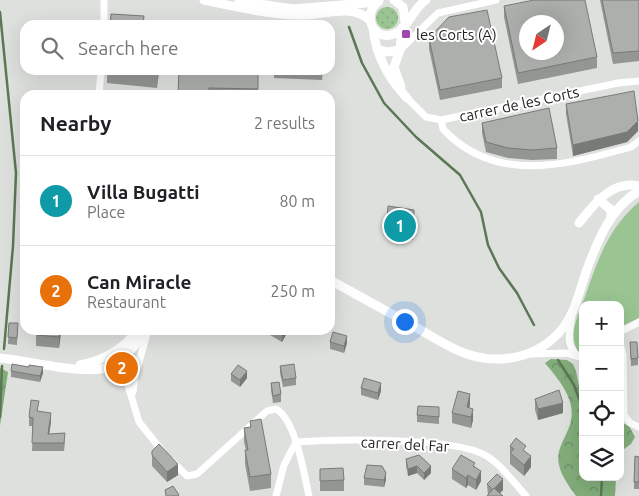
<!DOCTYPE html>
<meta charset="utf-8">
<style>
body{margin:0;font-family:Ubuntu,sans-serif;background:#f2f2f2;color:#202124}
.controls{position:absolute;right:15px;bottom:15px;display:grid;overflow:hidden;border-radius:10px;box-shadow:0 5px 20px #0002}
.controls button{width:45px;height:45px;display:grid;place-items:center;padding:0;border:0;border-bottom:1px solid #e0e0e0;background:#fff;color:#202124;font:25px sans-serif}
.compass{position:absolute;left:519px;top:15px;width:45px;height:45px;border-radius:50%;background:#fff;box-shadow:0 5px 20px #0002;rotate:215deg}
.you{position:absolute;left:404px;top:321px;width:18px;height:18px;margin:-12px;border:4px solid #fff;border-radius:50%;background:#1a73e8;box-shadow:0 0 0 8px #1a73e833}
.badge{display:grid;place-items:center;width:32px;height:32px;border-radius:50%;background:#db2777;color:#fff;font-size:16px;font-weight:700}
.pin{position:absolute;translate:-50% -50%;border:2px solid #fff;box-shadow:0 1px 5px #0006}
.list{margin:0;padding:0;list-style:none}
h2{display:flex;justify-content:space-between;align-items:center;height:65px;margin:0;padding:0 20px;font-size:21px}
h2 small{font-size:16px;font-weight:400;color:#757577}
.list li{display:grid;grid-template-columns:32px 1fr auto;gap:15px;align-items:center;box-sizing:border-box;height:90px;padding:0 20px;border-top:1px solid #e0e0e0}
.list b{display:block;font-size:19px;white-space:nowrap}
.list p{margin:0;font-size:16px;white-space:nowrap;color:#757577}
.list em{font-size:16px;font-style:normal;color:#757577}
.icon{flex:none;width:28px;height:28px;fill:none;stroke:currentColor;stroke-width:2;stroke-linecap:round;stroke-linejoin:round}
.map{position:relative;flex:none;width:639px;height:496px;overflow:hidden}
.search{position:absolute;background:#fff;box-shadow:0 5px 20px #0002;left:20px;top:20px;width:315px;height:55px;display:flex;align-items:center;gap:12px;box-sizing:border-box;padding:0 18px;border-radius:15px;color:#757577;font-size:19px}
.panel{position:absolute;background:#fff;box-shadow:0 5px 20px #0002;left:20px;top:90px;width:315px;height:245px;border-radius:15px}
.map>svg:first-child{display:block}
.grass{fill:#9ac592}
.forest{fill:url(#forest-crowns)}
.park{fill:url(#park-dots)}
.lines{fill:none;stroke-linecap:round;stroke-linejoin:round}
.stream{stroke:#5b7854;stroke-width:2.5}
.minor{stroke:#fff;stroke-width:7}
.tertiary{stroke:#fff;stroke-width:9}
.wall{fill:#949693}
.shaded-wall{fill:#787a78}
.building{fill:#acafab;stroke:#787a78;fill-rule:evenodd}
.poi-dot{fill:#9f46b1;stroke:#fff;stroke-width:2}
.labels{text-anchor:middle;dominant-baseline:central;stroke-width:4;stroke-linejoin:round;paint-order:stroke}
.poi-label{font-size:15px;fill:#222321;stroke:#fff;text-anchor:start}
.street-label{font-size:15px;fill:#222321;stroke:#fff}
</style>
<div class="map">
<svg width="639" height="496" viewBox="0 0 639 496">
<defs>
<pattern id="forest-crowns" width="20" height="18" patternUnits="userSpaceOnUse" patternTransform="scale(1.25)"><rect width="20" height="18" fill="#82ad7a"/><path d="M2 6a3 3 0 1 1 6 0M12 15a3 3 0 1 1 6 0" fill="none" stroke="#6a8c64"/></pattern>
<pattern id="park-dots" width="8" height="8" patternUnits="userSpaceOnUse" patternTransform="scale(1.25)"><rect width="8" height="8" fill="#9ac592"/><path d="M2 2h.1M6 6h.1" fill="none" stroke="#84a97e" stroke-width="1.8" stroke-linecap="round"/></pattern>
</defs>
<rect width="100%" height="100%" fill="#dde0dc"/>
<path class="grass" d="M639,202V318L620,327V305H583V352L579,353C566,335 580,312 586,294C598,259 609,227 639,202Z"/>
<g class="forest">
<path d="M551,359L567,360L573,364L576,371L583,406V477H616L615,496H576C570,487 561,476 559,465C554,443 576,431 571,406C568,390 555,375 545,363Z"/>
<path d="M0,368L8,372L0,426Z"/>
<path d="M620,422L629,426L635,437L631,444L620,452Z"/>
</g>
<circle class="park" cx="387" cy="18" r="11"/>
<g class="lines">
<g class="stream">
<path d="M0,12L16,173L13,246L4,349"/>
<path d="M349,27L362,63L384,103L416,137L460,175L481,212L488,245L499,268L517,293L534,325"/>
<path d="M558,360L574,385L581,404L583,435"/>
<path d="M0,417L2,366"/>
<path d="M601,496L602,477"/>
</g>
<g class="minor">
<path d="M104,25V0"/>
<path d="M400,50L438,13L496,0"/>
<path d="M99,95L101,70"/>
<path d="M407,98L426,117L441,120L618,83L639,81"/>
<path d="M441,120L443,129C495,185 567,165 631,147L639,141"/>
<path d="M572,316C570,330 565,344 577,355"/>
<path d="M620,332L639,322"/>
<path d="M620,342L623,355L624,415L630,423L639,427"/>
<path d="M530,354L566,353L579,357"/>
<path d="M124,372L139,422L163,452"/>
<path d="M133,392L135,376L148,330"/>
<path d="M172,461L187,476L197,474L267,411L276,409C296,420 304,474 309,496"/>
<path d="M276,496L284,465L296,442C336,439 452,437 485,455C501,464 514,483 526,496"/>
</g>
<g class="tertiary">
<path d="M204,0C236,7 271,15 303,15C327,15 350,3 370,20"/>
<path d="M394,0L403,7L405,22"/>
<path d="M239,1L293,9L378,2"/>
<path d="M379,1C361,14 373,42 394,34C408,29 413,8 426,0"/>
<path d="M373,28C376,56 388,78 407,98"/>
<path d="M377,49L386,52L400,50"/>
<path d="M401,87L394,67L400,50L402,28"/>
<path d="M598,199L611,210V217"/>
<path d="M579,223C594,204 612,180 639,186"/>
<path d="M330,280C357,295 383,309 410,324C427,333 445,346 464,353C499,366 539,358 563,328C575,312 580,290 586,272C597,242 610,208 639,191"/>
<path d="M0,358C25,360 86,376 108,367C124,360 137,344 147,330"/>
<path d="M120,358L127,357L138,363"/>
<path d="M80,365C105,360 122,350 138,330"/>
</g>
</g>
<g class="wall">
<path d="M600,0H639V61L613,64Z"/>
<path d="M504,6L597,57V68L518,84L504,17Z"/>
<path d="M429,38L502,78V88L440,100L429,49Z"/>
<path d="M107,70H159L157,88L107,83Z"/>
<path d="M258,70V95H178Z"/>
<path d="M274,70H323L322,80L274,78Z"/>
<path d="M566,104L638,131L627,142L573,156L566,114Z"/>
<path d="M482,123L557,148V159L532,160L508,158L486,152L482,133Z"/>
<path d="M387,221H414L413,240L393,239V232H387Z"/>
<path d="M9,323H18L17,345L8,344Z"/>
<path d="M61,330L59,348L36,346V335Z"/>
<path d="M270,330H300L297,335L288,331L282,342L270,335Z"/>
<path d="M330,342L347,343L344,353L330,349Z"/>
<path d="M630,342L638,358V365L631,366Z"/>
<path d="M280,366L296,378V385L283,387L280,373Z"/>
<path d="M11,371L43,373L40,382L11,377Z"/>
<path d="M231,374L247,378L240,387L231,381Z"/>
<path d="M271,383L281,394V402L273,403L271,390Z"/>
<path d="M361,388L381,391L378,400L361,395Z"/>
<path d="M535,399L563,413L538,420L535,410Z"/>
<path d="M470,404L469,408L473,420L471,428L452,423V413Z"/>
<path d="M439,407V424L417,422V415Z"/>
<path d="M38,411L51,422L49,434L65,442L64,451H32L33,426H29V417Z"/>
<path d="M250,421L271,474V488L250,491L245,464V450H246L244,442V428L250,427Z"/>
<path d="M510,446L526,452L531,467L524,476L510,464Z"/>
<path d="M152,451L178,475L167,482L152,466Z"/>
<path d="M639,457V489H634V482Z"/>
<path d="M406,459L431,473L424,480L417,473L408,476L406,466Z"/>
<path d="M475,466L481,481L476,490L468,485L466,488L452,479V469Z"/>
<path d="M320,469L344,480V491H320Z"/>
<path d="M364,478L386,480L384,487L364,485Z"/>
<path d="M487,484L503,490L500,493L488,496Z"/>
</g>
<g class="shaded-wall">
<path d="M158,70H159L157,88Z"/>
<path d="M638,121V131L627,142L573,156V145Z"/>
<path d="M60,330H61V333L59,348V337Z"/>
<path d="M283,330L288,331L282,342V331Z"/>
<path d="M347,336V343L344,353V346Z"/>
<path d="M43,367V373L40,382V376Z"/>
<path d="M247,371V378L240,387V380Z"/>
<path d="M381,383V391L378,400V393Z"/>
<path d="M470,394V404L467,418V407Z"/>
<path d="M563,403V413L538,420V409Z"/>
<path d="M473,409V420L471,428V417Z"/>
<path d="M51,413V422L48,442V434Z"/>
<path d="M531,456V467L524,476V465Z"/>
<path d="M178,464V475L167,482V472Z"/>
<path d="M417,466V473L408,476V469Z"/>
<path d="M431,466V473L424,480V473Z"/>
<path d="M481,471V481L476,490V480Z"/>
<path d="M386,473V480L384,487V480Z"/>
<path d="M468,475V485L466,488V478Z"/>
<path d="M503,479V490L497,496L493,490Z"/>
</g>
<g class="building">
<path d="M534,0H585L597,57L518,73L504,6ZM526,22H556V52H526Z"/>
<path d="M602,0H639V51L613,53Z"/>
<path d="M487,10L502,78L440,90L429,38L449,17Z"/>
<path d="M111,14L144,16L143,25H110Z"/>
<path d="M113,70H158L157,74Z"/>
<path d="M179,70H258V89L209,88L208,95H178Z"/>
<path d="M634,91L638,121L627,132L573,145L566,104Z"/>
<path d="M549,108L557,148L532,150L508,148L486,142L482,123Z"/>
<path d="M388,206L414,210L413,229L393,228L394,222L387,221Z"/>
<path d="M9,323H18L17,338L8,337Z"/>
<path d="M36,330H60L59,337L36,335Z"/>
<path d="M333,332L347,336L344,346L330,342Z"/>
<path d="M630,342H637L638,358L631,359Z"/>
<path d="M12,364L29,367V365L43,367L40,376L11,371Z"/>
<path d="M294,364L296,378L283,380L280,366Z"/>
<path d="M238,365L247,371L240,380L231,374Z"/>
<path d="M364,378L381,383L378,393L361,388Z"/>
<path d="M279,382L281,394L273,396L271,383Z"/>
<path d="M559,390L563,403L538,409L535,399Z"/>
<path d="M458,391L470,394L467,407L473,409L471,417L452,413Z"/>
<path d="M31,400L39,401L37,411L51,413L48,434L65,433L64,443H32L33,418L29,417Z"/>
<path d="M418,406L439,407V417L417,415Z"/>
<path d="M261,419L271,474L250,477L245,450H248L244,428L251,427L250,421Z"/>
<path d="M516,438L526,446L523,450L531,456L524,465L510,453L514,449L510,446Z"/>
<path d="M159,444L178,464L167,472L152,455V451Z"/>
<path d="M419,455L431,466L424,473L417,466L408,469L406,459Z"/>
<path d="M461,455L475,463L473,466L481,471L476,480L468,475L466,478L452,469Z"/>
<path d="M635,456L639,457V482H634Z"/>
<path d="M367,465L382,466L386,473L384,480L364,478Z"/>
<path d="M343,468L344,480L320,481V469Z"/>
<path d="M497,474L503,479L493,490L487,484Z"/>
<path d="M173,486L179,495L178,496H166L165,490Z"/>
<path d="M494,488L503,496H487Z"/>
</g>
<rect class="poi-dot" x="401" y="29" width="10" height="10" rx="2.5"/>
<g class="labels">
<g class="poi-label">
<text x="416" y="34">les Corts (A)</text>
</g>
<g class="street-label">
<text transform="translate(519 104) rotate(-12)">carrer de les Corts</text>
<text transform="translate(405 444) rotate(3)">carrer del Far</text>
</g>
</g>
</svg>
<div class="controls">
<button>+</button>
<button>−</button>
<button><svg class="icon" aria-label="locate" viewBox="0 0 24 24"><circle cx="12" cy="12" r="6"/><path d="M12 2v4M12 18v4M2 12h4M18 12h4"/></svg></button>
<button><svg class="icon" aria-label="layers" viewBox="0 0 24 24"><path d="M12 4l9 5-9 5-9-5zM3 14l9 5 9-5"/></svg></button>
</div>
<svg class="compass" viewBox="-18 -18 36 36"><path d="M0-13l5 13h-10z" fill="#e53935"/><path d="M0 13l5-13h-10z" fill="#757577"/></svg>
<div class="you"></div>
<div class="pin badge" style="left:400px;top:226px;background:#0f9aa8">1</div>
<div class="pin badge" style="left:122px;top:368px;background:#e8710a">2</div>
<div class="search"><svg class="icon" aria-label="search" viewBox="0 0 24 24"><circle cx="10" cy="10" r="6"/><path d="M15 15l6 6"/></svg>Search here</div>
<section class="panel">
<h2>Nearby<small>2 results</small></h2>
<ul class="list">
<li><span class="badge" style="background:#0f9aa8">1</span><div><b>Villa Bugatti</b><p>Place</p></div><em>80 m</em></li>
<li><span class="badge" style="background:#e8710a">2</span><div><b>Can Miracle</b><p>Restaurant</p></div><em>250 m</em></li>
</ul>
</section>
</div>
